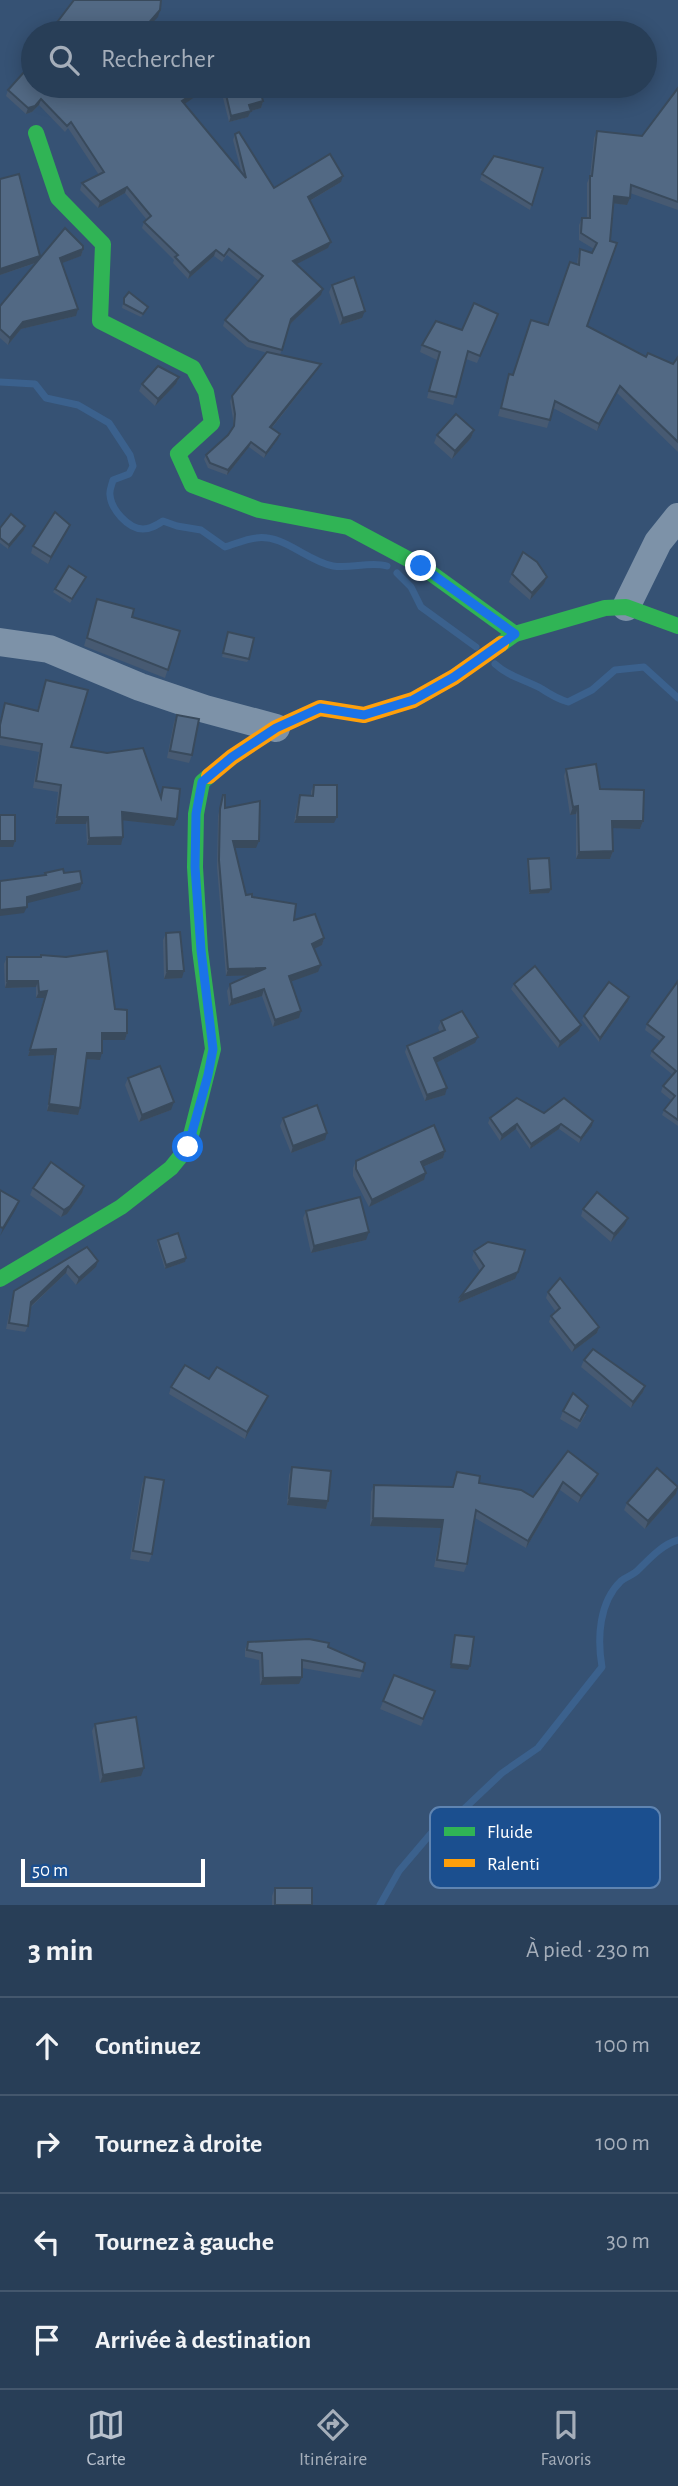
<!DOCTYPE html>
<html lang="fr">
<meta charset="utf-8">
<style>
body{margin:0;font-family:"Alegreya Sans",sans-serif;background:#344961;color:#f1f3f6}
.scale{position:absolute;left:21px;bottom:18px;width:184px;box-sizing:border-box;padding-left:7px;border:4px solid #fff;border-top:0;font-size:19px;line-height:24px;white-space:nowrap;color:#fff;-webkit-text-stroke:5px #1b4f8f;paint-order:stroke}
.stop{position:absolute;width:21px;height:21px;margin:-16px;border:5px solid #1a73e8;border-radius:50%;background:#fff}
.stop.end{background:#1a73e8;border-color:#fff;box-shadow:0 2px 7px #0008}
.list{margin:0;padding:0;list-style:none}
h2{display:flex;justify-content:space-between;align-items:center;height:91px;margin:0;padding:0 28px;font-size:30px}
h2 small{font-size:23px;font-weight:400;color:#a5aeba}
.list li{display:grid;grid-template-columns:46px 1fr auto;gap:21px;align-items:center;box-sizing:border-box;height:98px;padding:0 28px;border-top:2px solid #44576d}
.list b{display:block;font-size:26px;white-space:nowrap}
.list em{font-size:23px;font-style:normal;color:#a5aeba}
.icon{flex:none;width:38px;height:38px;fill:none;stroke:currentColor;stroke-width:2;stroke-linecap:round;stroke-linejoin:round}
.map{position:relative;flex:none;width:678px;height:1905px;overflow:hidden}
.search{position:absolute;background:#283e57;box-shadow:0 4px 18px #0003;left:21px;right:21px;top:21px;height:77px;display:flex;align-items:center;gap:18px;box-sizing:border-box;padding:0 24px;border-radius:38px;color:#a5aeba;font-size:26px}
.sheet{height:483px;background:#283e57}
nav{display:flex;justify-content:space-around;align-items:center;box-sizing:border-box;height:98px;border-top:2px solid #44576d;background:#283e57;font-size:19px;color:#a5aeba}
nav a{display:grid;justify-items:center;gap:4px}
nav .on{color:#b9c2ce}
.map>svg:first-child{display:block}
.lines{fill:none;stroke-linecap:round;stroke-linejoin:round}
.stream{stroke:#3b618d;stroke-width:7}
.street{stroke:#7d92a8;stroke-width:28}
.fast{stroke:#30b455;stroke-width:16}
.slow{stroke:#ff9f0a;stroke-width:16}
.wall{fill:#475a72}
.shaded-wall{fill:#394a5c}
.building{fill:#526984;stroke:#394a5c;stroke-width:2}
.route{stroke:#1a73e8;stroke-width:9}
.key{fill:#1b4f8f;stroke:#5f84b1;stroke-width:2}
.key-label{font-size:19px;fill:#fff}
</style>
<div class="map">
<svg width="678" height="1905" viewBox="0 0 678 1905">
<rect width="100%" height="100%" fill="#365274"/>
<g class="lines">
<g class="stream">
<path d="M0,382L35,384L46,398L78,405L109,423L130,455L133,466L129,474L113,480C112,485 109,490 110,495C111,509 128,529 143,529C151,529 157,525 163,521L177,526L201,530L225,547C235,544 246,539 256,538C284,534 306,561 333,566C351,569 370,561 387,566"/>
<path d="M397,573L411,587L421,607L476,647"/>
<path d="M495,664C509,677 526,680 542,689C551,695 558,699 568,702L592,690L615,670L644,667L678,698"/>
<path d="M380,1905L399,1871L439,1824L449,1815L464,1809L502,1773L538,1748L602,1667C597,1638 599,1602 621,1581C627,1576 634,1575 639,1569C650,1558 663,1544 678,1540"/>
</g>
<g class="street">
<path d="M626,607L658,542L678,517"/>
<path d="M0,642L49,649L140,687L205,709L276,728"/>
</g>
<g class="fast">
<path d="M36,133L58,198L103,244L100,321L193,368L206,392L212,423L178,454L192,485L259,510L348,527L421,566L515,634"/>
<path d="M501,644L515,634L605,608L626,607L678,626"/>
<path d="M0,1279L121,1207L171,1168L188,1147L213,1049L200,950L195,867L196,814L202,782L209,776"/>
</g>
<path class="slow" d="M209,776L232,757L276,728L320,708L364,715L413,700L454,677L501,644"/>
</g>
<g class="wall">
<path d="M33,86H211L184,104L241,171L233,140L235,134L274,188L341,182L310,201L331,242L328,248L296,264L321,295L289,325L280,355L319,368L272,428L278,439L264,458L249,447L227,475L208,468L204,459L206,455L228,435L233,428V419L230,401L232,396L267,353L247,347L223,326L225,320L259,281L227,255L222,262L214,256L188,279L173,263L174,260L142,228L144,222L147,220L125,193L98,208L80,190L82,183L99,175L68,128L65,132L39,105L32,112L26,114L6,96L8,90Z"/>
<path d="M220,86H270L261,94L263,101L261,108L251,111L248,117L229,122Z"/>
<path d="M678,88V210L630,193L627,205L613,203L587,326L646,357L673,364L678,357V452L617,393L597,431L553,408L547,428L498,416L509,374L513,375L548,325L577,264L578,256L580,249L592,253L594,249L579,240V225L582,218H587V183L590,176L594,138L597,131L642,136Z"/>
<path d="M543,168L530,210L480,180L482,174Z"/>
<path d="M0,179L40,256L39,259L83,249L81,256L61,263L76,316L21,329L8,345L0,338V306L36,263L0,275Z"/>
<path d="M332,285L362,318L340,325L329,292Z"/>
<path d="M124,298L148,307L146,311L141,317L122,308Z"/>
<path d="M495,321L477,363L466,359L453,405L427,398L437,360L420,352L422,345L462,330Z"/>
<path d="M179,377L176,384L155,406L139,391L142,384Z"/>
<path d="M474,430L471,438L452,459L434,443L437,435Z"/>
<path d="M25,526L24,530L8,549L0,543V528Z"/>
<path d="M67,532L48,564L31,553L33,546Z"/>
<path d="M512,574L547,577L544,584L530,600L509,582Z"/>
<path d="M86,577L70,603L53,592L55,589Z"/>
<path d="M97,599L132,617L180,631L165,678L84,646Z"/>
<path d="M228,632L249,659L247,662L222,657Z"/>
<path d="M46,680L71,747L160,795L163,787L174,826L123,820L121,845H87L86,824H55L58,792L33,788L39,752L0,745V721L5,703L37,710Z"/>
<path d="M177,715L192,755L189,763L167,758L174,722Z"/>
<path d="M566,769L600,789L643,821L640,829L612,828L613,851L610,859H576V814L570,815L564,776Z"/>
<path d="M314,785L334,823H294L298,801L300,795L311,796V791Z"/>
<path d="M223,795L225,808L256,848H235L246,895L252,897L324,938L322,945L314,949L318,972L291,981L299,1018L273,1027L262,996L229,1006L227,991L230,984L250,975L226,976L217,867L218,816Z"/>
<path d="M528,859L551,889L549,893L529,894L527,863Z"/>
<path d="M166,933L182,978L164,979L163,940Z"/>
<path d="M41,955L115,1009L127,1033L125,1040H102L100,1060L86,1059L78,1115L47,1111L54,1055L28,1056L44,998H36V987L5,988L4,964L7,957H40Z"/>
<path d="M678,981V1126L662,1115L664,1110L671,1100L661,1092L663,1086L673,1075L650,1056L652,1051L660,1041L645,1030L647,1024Z"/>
<path d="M514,984L579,1031L558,1048L511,989Z"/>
<path d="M628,1001L599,1042L582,1020L584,1016Z"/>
<path d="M441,1021L475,1043L436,1063L445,1095L425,1101L405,1052L407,1046L440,1032L438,1028Z"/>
<path d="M128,1078L171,1110L139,1122L125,1085Z"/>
<path d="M544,1113L592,1126L579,1143L559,1129L530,1149L516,1129L500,1141L488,1123L490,1118Z"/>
<path d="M283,1118L325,1140L291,1153L280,1126Z"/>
<path d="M445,1151L443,1158L423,1167L424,1180L369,1207L353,1176V1168L356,1161Z"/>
<path d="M33,1188L82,1193L67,1214L61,1217L30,1195Z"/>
<path d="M583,1209L625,1225L611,1242L581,1216Z"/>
<path d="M306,1211L366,1240L311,1253L303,1218Z"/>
<path d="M158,1240L185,1262L165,1269L157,1243Z"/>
<path d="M87,1247L96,1267L76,1285L66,1273L31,1307L28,1326L25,1332L6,1329L12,1298L14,1291Z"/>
<path d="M474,1251L515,1279L458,1303L461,1296L480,1271L472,1258Z"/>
<path d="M548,1292L599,1327L597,1333L572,1352L549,1322L551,1316L556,1312L546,1298Z"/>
<path d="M584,1360L645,1386L643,1392L631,1408L581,1367Z"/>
<path d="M209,1379L265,1403L245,1439L169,1394L171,1387Z"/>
<path d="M563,1411L586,1414L577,1429L560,1419Z"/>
<path d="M568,1451L598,1474L595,1481L578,1503L560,1490L526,1548L475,1518L467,1564L464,1572L434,1567L441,1528L370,1526L371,1492L374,1485L452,1487L457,1472L479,1483L533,1497Z"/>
<path d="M292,1467L328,1501L326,1509L287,1505L289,1475Z"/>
<path d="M145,1477L152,1554L149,1562L130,1559L142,1484Z"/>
<path d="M678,1487L676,1494L645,1529L624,1510L627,1503Z"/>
<path d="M248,1642L328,1647L365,1663L360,1678L302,1668L299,1684L260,1685L259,1660L245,1657V1649Z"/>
<path d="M394,1675L432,1699L421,1726L380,1709Z"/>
<path d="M95,1724L141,1776L100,1783L92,1731Z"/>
<path d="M275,1888L312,1905H272V1896Z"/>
</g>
<g class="shaded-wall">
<path d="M160,10L158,17L143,33H140Z"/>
<path d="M204,86H211L180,107L182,101Z"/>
<path d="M265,86H270L257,97L260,90Z"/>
<path d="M41,99L39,105L32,112L26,114L28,108Z"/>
<path d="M263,101L261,108L251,111L248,117L229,122L231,116L249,105Z"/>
<path d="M343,176L341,182L306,203L308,197Z"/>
<path d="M127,187L125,193L98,208L100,202Z"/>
<path d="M614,196L630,198L627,205L611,203Z"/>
<path d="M331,242L328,248L291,267L293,261Z"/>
<path d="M83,249L81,256L57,265L60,258Z"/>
<path d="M216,250L214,256L188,279L190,273Z"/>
<path d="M40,256L38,262L0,275V269Z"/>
<path d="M323,289L321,295L289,325L291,319Z"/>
<path d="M78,309L76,316L21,329L8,345L10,338L23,322Z"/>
<path d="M365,311L362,318L340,325L343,318Z"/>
<path d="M321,364L319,368L269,431L270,427Z"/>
<path d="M179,377L176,384L155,406L158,399Z"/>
<path d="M620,386L617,393L597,431L599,424Z"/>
<path d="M474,430L471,438L452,459L455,451Z"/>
<path d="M280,434L278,439L264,458L266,453Z"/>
<path d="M251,442L249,447L227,475L228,470Z"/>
<path d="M70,525L67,532L48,564L51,557Z"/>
<path d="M25,526L24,530L8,549L9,545Z"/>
<path d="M547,577L544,584L530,600L532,593Z"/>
<path d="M578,806L576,814L570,815L573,807Z"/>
<path d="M122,812L177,819L174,826L120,820Z"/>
<path d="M57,817H88L86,824H55Z"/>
<path d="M297,817H337L334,823H294Z"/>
<path d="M612,821H643L640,829L609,828Z"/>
<path d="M123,837L121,845H87L89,838Z"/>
<path d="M0,841H15L13,847H0Z"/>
<path d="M233,841H259L256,848H230Z"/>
<path d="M613,851L610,859H576L579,852Z"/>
<path d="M82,883L80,890L24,904L27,897Z"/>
<path d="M551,889L549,893L529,894L530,891Z"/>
<path d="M27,907L24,913L0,916V910Z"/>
<path d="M324,938L322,945L310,951L312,944Z"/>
<path d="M321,965L318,972L287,983L289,976Z"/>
<path d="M266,968L263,975L226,976L228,969Z"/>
<path d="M167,971H184L182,978L164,979Z"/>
<path d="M7,981H38L36,987L5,988Z"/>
<path d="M264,989L262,996L229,1006L232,1000Z"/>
<path d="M47,991L44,998H36L39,992Z"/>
<path d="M629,997L628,1001L599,1042L600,1038Z"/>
<path d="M301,1011L299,1018L273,1027L275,1020Z"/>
<path d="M581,1025L579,1031L558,1048L560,1042Z"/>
<path d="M102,1033H127L125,1040H100Z"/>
<path d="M478,1037L475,1043L432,1065L434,1058Z"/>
<path d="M56,1049L54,1055L28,1056L30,1050Z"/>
<path d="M87,1053H102L100,1060L85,1059Z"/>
<path d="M447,1088L445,1095L425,1101L427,1095Z"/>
<path d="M174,1102L171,1110L139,1122L142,1115Z"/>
<path d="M49,1104L80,1108L78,1115L47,1111Z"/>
<path d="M593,1121L592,1126L579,1143L581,1138Z"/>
<path d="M517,1124L516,1129L500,1141L502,1135Z"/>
<path d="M561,1124L559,1129L530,1149L531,1144Z"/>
<path d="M327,1133L325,1140L291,1153L293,1146Z"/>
<path d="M445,1151L443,1158L418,1169L421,1162Z"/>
<path d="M426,1173L424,1180L369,1207L372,1200Z"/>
<path d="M84,1186L82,1193L67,1214L61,1217L64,1210Z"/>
<path d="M19,1201L16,1209L0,1236L3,1228Z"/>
<path d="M628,1218L625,1225L611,1242L614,1234Z"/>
<path d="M369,1232L366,1240L311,1253L314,1246Z"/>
<path d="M186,1258L185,1262L165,1269L166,1265Z"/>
<path d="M98,1261L96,1267L76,1285L79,1278Z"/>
<path d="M68,1266L66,1273L29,1308L31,1302Z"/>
<path d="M518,1272L515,1279L458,1303L461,1296Z"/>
<path d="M599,1327L597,1333L572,1352L575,1346Z"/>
<path d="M645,1386L643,1392L631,1408L633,1402Z"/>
<path d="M268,1396L265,1403L245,1439L247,1432Z"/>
<path d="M598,1474L595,1481L578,1503L581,1496Z"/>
<path d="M563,1482L560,1490L526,1548L528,1541Z"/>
<path d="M678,1487L676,1494L645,1529L648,1521Z"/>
<path d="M289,1498L328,1501L326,1509L287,1505Z"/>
<path d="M373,1518L443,1520L441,1528L370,1526Z"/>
<path d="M451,1664L470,1666L468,1670L450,1668Z"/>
<path d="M302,1677L299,1684L260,1685L263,1678Z"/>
<path d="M144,1768L141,1776L100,1783L103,1775Z"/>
</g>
<g class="building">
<path d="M74,0H161L160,10L140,33H49Z"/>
<path d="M33,62V86H204L182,101L246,178L235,134L239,132L274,188L330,154L343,176L308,197L331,242L293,261L323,289L291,319L282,350L249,341L225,320L263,276L229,249L224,256L216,250L190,273L175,257L178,255L144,222L151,216L127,187L100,202L82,183L104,172L71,122L67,126L41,99L35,106L28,108L8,90Z"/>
<path d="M224,86H265L260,90L263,101L249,105L251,111L231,116Z"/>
<path d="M678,88V202L631,185L630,198L614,196L610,241L617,243L587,326L646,357L648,353L673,364L678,357V442L620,386L599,424L555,401L550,420L501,408L509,374L513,375L531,320L548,325L570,262L579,265L580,249L592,253L597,243L581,233L582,218H590V176H592L597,131L642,136Z"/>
<path d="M494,156L543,168L532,205L482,174Z"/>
<path d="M19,174L40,256L0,269V179Z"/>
<path d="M65,228L83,246V249L60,258L78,309L23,322L10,338L0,329V306Z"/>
<path d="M354,277L365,311L343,318L332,285Z"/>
<path d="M129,292L148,307L143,314L124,304V298Z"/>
<path d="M474,303L498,314L480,356L468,351L456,397L429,391L440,352L422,345L436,321L462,330Z"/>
<path d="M267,352L321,364L270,427L280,434L266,453L251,442L228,470L210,463L206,455L228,435L234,426L235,414L232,396Z"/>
<path d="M158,366L179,377L158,399L142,384Z"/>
<path d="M456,414L474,430L455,451L437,435Z"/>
<path d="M55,512L70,525L51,557L33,546Z"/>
<path d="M11,514L25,526L9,545L0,538V528Z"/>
<path d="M523,552L537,562L547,577L532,593L512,574Z"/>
<path d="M69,566L86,577L72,599L55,589Z"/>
<path d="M97,599L134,609L132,617L180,631L168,670L87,638Z"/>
<path d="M228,632L254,638L249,659L223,653Z"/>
<path d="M46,680L88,690L71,747L107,753L143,748L161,798L163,787L180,789L177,819L122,812L123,837L89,838L88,817H57L61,785L36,781L42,744L0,737V725L5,703L38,711Z"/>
<path d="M177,715L199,719L192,755L170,751Z"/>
<path d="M596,764L600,789L644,790L643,821H612L613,851L579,852L578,806L573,807L566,769Z"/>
<path d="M314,785H337V817H297L300,795L313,796Z"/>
<path d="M223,795H225V808L260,801L259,841H233L246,895L252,894V897L296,904L294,920L315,914L324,938L312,944L321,965L289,976L301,1011L275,1020L264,989L232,1000L230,984L266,968L228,969L219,860L220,809Z"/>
<rect x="0" y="815" width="15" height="26"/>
<path d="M549,858L551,889L530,891L528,859Z"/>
<path d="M63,869L64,873L80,871L82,883L27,897V907L0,910V881L46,875L45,873Z"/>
<path d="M180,932L184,971H167L166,933Z"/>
<path d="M107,951L115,1009L127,1010V1033H102V1053H87L80,1108L49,1104L56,1049L30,1050L47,991L39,992L38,981H7V957H41V955L66,957Z"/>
<path d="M535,966L581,1025L560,1042L514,984Z"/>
<path d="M678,981V1120L664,1110L675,1096L663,1086L676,1071L652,1051L664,1037L647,1024Z"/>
<path d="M609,982L629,997L600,1038L584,1016Z"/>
<path d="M462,1011L478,1037L434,1058L447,1088L427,1095L407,1046L445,1030L441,1021Z"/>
<path d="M160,1066L174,1102L142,1115L128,1078Z"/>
<path d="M517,1098L544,1113L564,1098L593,1121L581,1138L561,1124L531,1144L517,1124L502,1135L490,1118Z"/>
<path d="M317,1105L327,1133L293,1146L283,1118Z"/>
<path d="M434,1125L445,1151L421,1162L426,1173L372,1200L356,1169V1161Z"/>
<path d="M51,1162L84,1186L70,1206L64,1210L33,1188Z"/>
<path d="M0,1190L19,1201L3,1228L0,1227Z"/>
<path d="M597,1192L628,1218L614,1234L583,1209Z"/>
<path d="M360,1197L369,1232L314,1246L306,1211Z"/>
<path d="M178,1233L186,1258L166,1265L158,1240Z"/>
<path d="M488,1242L525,1250L518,1272L461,1296L484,1266L474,1251Z"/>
<path d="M87,1247L98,1261L79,1278L68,1266L31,1302L28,1326L9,1323L14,1291Z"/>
<path d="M560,1278L599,1327L575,1346L551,1316L560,1308L548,1292Z"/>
<path d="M593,1349L645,1386L633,1402L584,1360Z"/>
<path d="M185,1365L209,1379L217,1367L268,1396L247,1432L171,1387Z"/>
<path d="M573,1393L588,1406L580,1421L563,1411Z"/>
<path d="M568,1451L598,1474L581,1496L563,1482L528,1541L476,1510L467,1564L437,1560L443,1520L373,1518L374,1485L453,1487L457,1472L480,1476L479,1483L521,1490L533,1497Z"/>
<path d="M292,1467L331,1471L328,1501L289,1498Z"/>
<path d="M657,1468L678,1487L648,1521L627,1503Z"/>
<path d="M145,1477L164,1480L152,1554L133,1551Z"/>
<path d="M455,1635L474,1637L470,1666L451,1664Z"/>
<path d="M309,1639L329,1643L328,1647L365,1663L363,1671L302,1660V1677L263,1678L262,1653L247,1650L248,1642Z"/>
<path d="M394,1675L435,1691L423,1719L383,1701Z"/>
<path d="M136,1717L144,1768L103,1775L95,1724Z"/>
<rect x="275" y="1888" width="37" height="17"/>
</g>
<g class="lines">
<path class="route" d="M188,1147L208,1075L213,1049L201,950L195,867L196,814L202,782L232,757L276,728L320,708L364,715L413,700L454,677L515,634L421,566"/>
</g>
<rect x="430" y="1807" width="230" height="81" rx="10" class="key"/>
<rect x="444" y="1827" width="31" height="9" fill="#30b455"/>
<rect x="444" y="1859" width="31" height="8" fill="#ff9f0a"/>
<g class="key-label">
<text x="487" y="1838">Fluide</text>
<text x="487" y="1870">Ralenti</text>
</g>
</svg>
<div class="scale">50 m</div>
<div class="stop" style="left:188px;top:1147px"></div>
<div class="stop end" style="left:421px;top:566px"></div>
<div class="search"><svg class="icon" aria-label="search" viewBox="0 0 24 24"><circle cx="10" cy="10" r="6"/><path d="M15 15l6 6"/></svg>Rechercher</div>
</div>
<section class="sheet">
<h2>3 min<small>À pied · 230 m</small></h2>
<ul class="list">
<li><svg class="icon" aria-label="ahead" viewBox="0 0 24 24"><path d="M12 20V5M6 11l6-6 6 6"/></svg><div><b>Continuez</b></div><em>100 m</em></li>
<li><svg class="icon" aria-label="right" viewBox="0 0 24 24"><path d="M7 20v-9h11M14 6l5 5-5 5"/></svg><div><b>Tournez à droite</b></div><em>100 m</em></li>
<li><svg class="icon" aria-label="left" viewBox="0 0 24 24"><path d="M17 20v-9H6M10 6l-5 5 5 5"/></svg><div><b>Tournez à gauche</b></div><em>30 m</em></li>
<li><svg class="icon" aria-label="arrive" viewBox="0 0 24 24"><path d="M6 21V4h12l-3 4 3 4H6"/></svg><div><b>Arrivée à destination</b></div></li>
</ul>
</section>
<nav>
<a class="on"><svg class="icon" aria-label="map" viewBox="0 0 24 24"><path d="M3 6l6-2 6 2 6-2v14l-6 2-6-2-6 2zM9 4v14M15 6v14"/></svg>Carte</a>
<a><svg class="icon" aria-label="directions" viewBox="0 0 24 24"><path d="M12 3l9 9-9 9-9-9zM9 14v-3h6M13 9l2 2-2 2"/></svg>Itinéraire</a>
<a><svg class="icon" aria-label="saved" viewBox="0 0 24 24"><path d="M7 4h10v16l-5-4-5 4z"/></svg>Favoris</a>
</nav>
